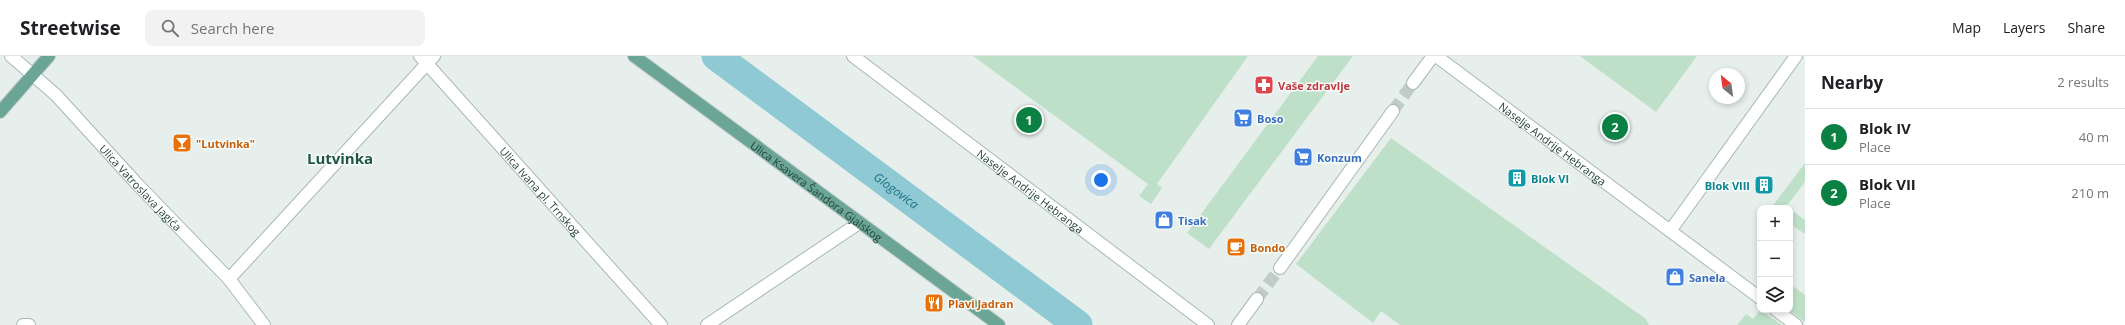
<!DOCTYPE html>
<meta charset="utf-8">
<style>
body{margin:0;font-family:"Open Sans",sans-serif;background:#f2f2f2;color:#202124}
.controls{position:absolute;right:12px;bottom:12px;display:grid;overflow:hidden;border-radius:8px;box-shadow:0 2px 6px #0003}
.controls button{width:36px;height:36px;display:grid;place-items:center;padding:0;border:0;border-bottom:1px solid #e0e0e0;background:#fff;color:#202124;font:20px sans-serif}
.compass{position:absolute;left:1709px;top:12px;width:36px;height:36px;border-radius:50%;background:#fff;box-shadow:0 2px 6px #0003;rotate:331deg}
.you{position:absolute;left:1101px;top:124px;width:14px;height:14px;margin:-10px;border:3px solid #fff;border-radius:50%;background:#1a73e8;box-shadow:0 0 0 6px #1a73e833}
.badge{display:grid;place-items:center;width:26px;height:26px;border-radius:50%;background:#0b8043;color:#fff;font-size:13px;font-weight:700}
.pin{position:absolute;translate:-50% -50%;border:2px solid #fff;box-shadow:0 1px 4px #0006}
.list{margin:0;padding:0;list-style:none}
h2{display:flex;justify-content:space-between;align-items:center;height:52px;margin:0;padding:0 16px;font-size:17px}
h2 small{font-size:13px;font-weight:400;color:#757577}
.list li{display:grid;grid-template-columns:26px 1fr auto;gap:12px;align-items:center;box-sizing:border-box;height:56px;padding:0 16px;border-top:1px solid #e0e0e0}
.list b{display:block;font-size:15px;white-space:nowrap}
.list p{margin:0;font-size:13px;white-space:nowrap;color:#757577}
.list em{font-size:13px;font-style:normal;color:#757577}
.icon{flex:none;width:22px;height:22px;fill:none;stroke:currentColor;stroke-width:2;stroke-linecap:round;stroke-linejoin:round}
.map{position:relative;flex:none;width:1805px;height:269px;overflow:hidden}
header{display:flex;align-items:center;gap:24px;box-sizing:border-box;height:56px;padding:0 20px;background:#fff;border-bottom:1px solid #e0e0e0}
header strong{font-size:19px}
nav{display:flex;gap:22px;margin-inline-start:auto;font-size:14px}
.search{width:280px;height:36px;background:#f2f2f2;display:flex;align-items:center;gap:10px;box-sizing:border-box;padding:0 14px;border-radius:8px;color:#757577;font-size:15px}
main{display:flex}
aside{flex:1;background:#fff}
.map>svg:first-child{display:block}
.green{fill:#bfe0c8}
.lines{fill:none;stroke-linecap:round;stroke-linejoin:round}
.river{stroke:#8ec9d4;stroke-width:29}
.minor-tunnel{stroke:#bfccc8;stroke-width:12;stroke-dasharray:12 6;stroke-linecap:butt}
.minor-casing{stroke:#a8b8b2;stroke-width:14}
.major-casing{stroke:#c2cac8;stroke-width:14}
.minor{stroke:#fff;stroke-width:12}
.major{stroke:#6aa596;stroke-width:12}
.labels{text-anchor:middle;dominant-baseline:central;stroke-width:3;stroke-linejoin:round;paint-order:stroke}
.health-label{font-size:11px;font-weight:bold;fill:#be3a42;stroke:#f7fbf9;text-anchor:start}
.shop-label{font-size:11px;font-weight:bold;fill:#366cbe;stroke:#f7fbf9;text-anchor:start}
.food-label{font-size:11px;font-weight:bold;fill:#c56008;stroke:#f7fbf9;text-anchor:start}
.street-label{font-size:11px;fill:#24423a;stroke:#f7fbf9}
.culture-label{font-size:11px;font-weight:bold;fill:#0d838f;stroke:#f7fbf9;text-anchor:start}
.water-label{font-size:12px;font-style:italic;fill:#1c6f80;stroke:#f7fbf9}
.district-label{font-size:15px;font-weight:bold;fill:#1f5548;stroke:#f7fbf9}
</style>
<header>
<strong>Streetwise</strong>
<div class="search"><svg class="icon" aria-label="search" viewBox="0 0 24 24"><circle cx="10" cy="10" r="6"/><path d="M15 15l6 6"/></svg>Search here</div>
<nav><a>Map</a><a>Layers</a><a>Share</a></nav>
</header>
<main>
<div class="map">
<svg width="1805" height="269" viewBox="0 0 1805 269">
<rect width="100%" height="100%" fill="#e6efeb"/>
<g class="green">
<path d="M973,0H1248L1157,128L1162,132L1151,148L1139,140L1148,128Z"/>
<path d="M1318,0H1353L1209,193L1187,177Z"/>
<path d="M1580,0H1697L1656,56Z"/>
<path d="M1391,82L1646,263L1649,269H1400L1381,255L1373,267L1296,208Z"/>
<path d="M1805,107V126L1785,152H1771Z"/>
<path d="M1794,156L1805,164V178L1790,168V161Z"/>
<path d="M1790,228L1805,239V266L1788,254H1790Z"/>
<path d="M1760,254L1782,269H1737L1746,258L1753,263Z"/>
</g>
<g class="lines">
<path class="river" id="s1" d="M716,0L1078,269"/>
<g class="minor-tunnel">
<path d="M1393,55L1413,27"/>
<path d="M1257,243L1280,212"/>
</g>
<defs>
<g id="minor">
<path id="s2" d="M11,0L56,39L138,129L229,223L264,269"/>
<path id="s3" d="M420,0L661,269"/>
<path id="s4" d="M853,0L1208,269"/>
<path id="s5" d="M1436,0L1760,242"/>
<path d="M1413,27L1433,0"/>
<path d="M1670,175L1796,0"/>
<path d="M1280,212L1393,55"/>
<path d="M229,223L434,0"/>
<path d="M1776,254L1796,269"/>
<path d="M23,269H29"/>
<path d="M707,269L859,167"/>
<path d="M1238,269L1257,243"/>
</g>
<g id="major">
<path id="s6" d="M634,0L999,269"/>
<path d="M0,56L49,0"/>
</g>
</defs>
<use href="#minor" class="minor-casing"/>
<use href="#major" class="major-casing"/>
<use href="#minor" class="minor"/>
<use href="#major" class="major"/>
</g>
<defs>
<symbol id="pharmacy-square" viewBox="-11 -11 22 22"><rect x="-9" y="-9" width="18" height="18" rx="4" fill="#e0444e" stroke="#f7fbf9"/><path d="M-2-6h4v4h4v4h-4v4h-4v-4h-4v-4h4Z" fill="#fff"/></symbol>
<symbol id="supermarket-square" viewBox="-11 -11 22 22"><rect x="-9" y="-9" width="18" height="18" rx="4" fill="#3f7fe0" stroke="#f7fbf9"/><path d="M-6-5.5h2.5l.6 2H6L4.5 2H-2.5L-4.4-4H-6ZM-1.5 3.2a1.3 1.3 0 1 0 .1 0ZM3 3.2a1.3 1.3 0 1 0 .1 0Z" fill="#fff"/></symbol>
<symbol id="bar-square" viewBox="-11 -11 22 22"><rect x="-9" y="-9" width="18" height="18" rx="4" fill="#e8710a" stroke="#f7fbf9"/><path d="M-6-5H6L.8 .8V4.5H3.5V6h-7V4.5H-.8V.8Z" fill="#fff"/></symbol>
<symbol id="building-square" viewBox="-11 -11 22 22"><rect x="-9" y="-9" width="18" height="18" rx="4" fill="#0f9aa8" stroke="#f7fbf9"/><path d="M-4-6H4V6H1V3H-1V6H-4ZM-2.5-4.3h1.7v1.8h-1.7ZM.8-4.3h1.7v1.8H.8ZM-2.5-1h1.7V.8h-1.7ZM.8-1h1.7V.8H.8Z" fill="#fff"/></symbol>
<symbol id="shop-square" viewBox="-11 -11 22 22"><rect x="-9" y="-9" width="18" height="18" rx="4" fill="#3f7fe0" stroke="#f7fbf9"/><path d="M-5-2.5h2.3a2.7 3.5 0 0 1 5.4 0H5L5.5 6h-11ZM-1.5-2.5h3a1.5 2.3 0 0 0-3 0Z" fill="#fff"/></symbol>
<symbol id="cafe-square" viewBox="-11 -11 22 22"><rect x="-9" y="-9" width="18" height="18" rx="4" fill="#e8710a" stroke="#f7fbf9"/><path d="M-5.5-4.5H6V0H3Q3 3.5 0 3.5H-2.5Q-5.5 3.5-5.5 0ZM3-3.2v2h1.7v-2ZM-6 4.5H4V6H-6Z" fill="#fff"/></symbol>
<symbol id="restaurant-square" viewBox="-11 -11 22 22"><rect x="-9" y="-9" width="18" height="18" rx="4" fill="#e8710a" stroke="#f7fbf9"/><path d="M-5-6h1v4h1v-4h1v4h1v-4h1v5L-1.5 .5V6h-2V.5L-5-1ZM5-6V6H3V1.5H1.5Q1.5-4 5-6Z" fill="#fff"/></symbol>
</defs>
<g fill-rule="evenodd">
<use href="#pharmacy-square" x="1253" y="18" width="22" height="22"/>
<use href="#supermarket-square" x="1232" y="51" width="22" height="22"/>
<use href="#bar-square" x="171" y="76" width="22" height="22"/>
<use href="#supermarket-square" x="1292" y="90" width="22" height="22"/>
<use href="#building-square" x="1506" y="111" width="22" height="22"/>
<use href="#building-square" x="1753" y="118" width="22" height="22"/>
<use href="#shop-square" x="1153" y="153" width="22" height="22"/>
<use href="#cafe-square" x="1225" y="180" width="22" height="22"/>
<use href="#shop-square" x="1664" y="210" width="22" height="22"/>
<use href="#restaurant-square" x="923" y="236" width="22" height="22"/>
</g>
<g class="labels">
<g class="health-label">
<text x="1278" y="29">Vaše zdravlje</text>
</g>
<g class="shop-label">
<text x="1257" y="62">Boso</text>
<text x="1317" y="101">Konzum</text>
<text x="1178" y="164">Tisak</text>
<text x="1689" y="221">Sanela</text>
</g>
<g class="food-label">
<text x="196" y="87">"Lutvinka"</text>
<text x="1250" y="191">Bondo</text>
<text x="948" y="247">Plavi Jadran</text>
</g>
<g class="street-label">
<text stroke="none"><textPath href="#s5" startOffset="146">Naselje Andrije Hebranga</textPath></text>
<text stroke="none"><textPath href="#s2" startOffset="185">Ulica Vatroslava Jagića</textPath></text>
<text stroke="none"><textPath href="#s3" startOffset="181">Ulica Ivana pl. Trnskog</textPath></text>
<text stroke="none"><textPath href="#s6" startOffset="227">Ulica Ksavera Šandora Gjalskog</textPath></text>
<text stroke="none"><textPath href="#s4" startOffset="223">Naselje Andrije Hebranga</textPath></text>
</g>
<g class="culture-label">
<text x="1531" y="122">Blok VI</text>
<text x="1750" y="129" text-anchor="end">Blok VIII</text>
</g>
<g class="water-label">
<text stroke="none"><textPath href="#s1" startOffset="225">Glogovica</textPath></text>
</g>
<g class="district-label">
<text x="340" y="102">Lutvinka</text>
</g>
</g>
</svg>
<div class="controls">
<button>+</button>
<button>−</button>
<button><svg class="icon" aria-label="layers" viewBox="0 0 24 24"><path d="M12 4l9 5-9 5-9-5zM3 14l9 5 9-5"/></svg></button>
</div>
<svg class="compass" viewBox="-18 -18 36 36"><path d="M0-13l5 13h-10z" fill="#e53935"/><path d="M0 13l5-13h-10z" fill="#757577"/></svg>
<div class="you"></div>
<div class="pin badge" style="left:1029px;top:64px">1</div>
<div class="pin badge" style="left:1615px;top:71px">2</div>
</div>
<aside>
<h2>Nearby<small>2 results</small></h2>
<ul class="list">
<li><span class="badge">1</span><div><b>Blok IV</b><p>Place</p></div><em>40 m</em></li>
<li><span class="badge">2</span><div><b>Blok VII</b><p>Place</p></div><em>210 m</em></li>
</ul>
</aside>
</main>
